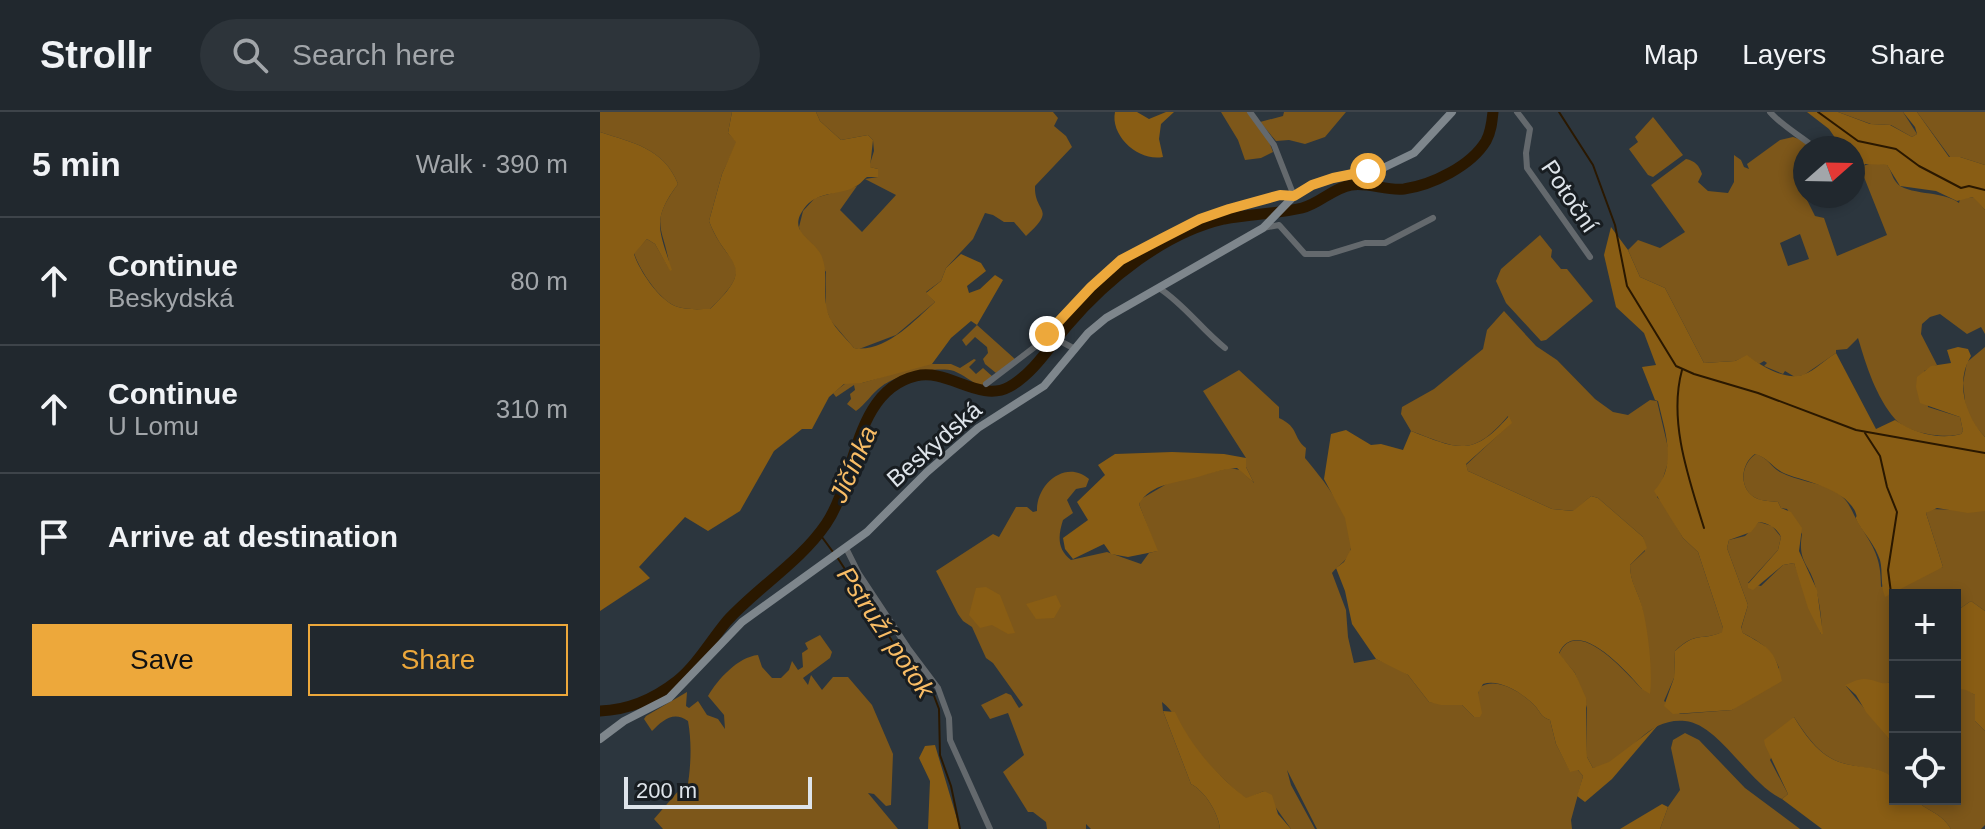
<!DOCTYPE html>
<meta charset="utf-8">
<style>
body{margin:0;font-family:Arial,sans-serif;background:#2d343a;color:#f1f3f6}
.controls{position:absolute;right:24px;bottom:24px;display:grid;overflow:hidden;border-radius:0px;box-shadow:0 4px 12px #0003}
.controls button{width:72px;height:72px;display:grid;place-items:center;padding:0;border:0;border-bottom:2px solid #3e444a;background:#21282e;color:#f1f3f6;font:40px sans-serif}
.compass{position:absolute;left:1193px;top:24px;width:72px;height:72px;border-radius:50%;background:#21282e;box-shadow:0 4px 12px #0003;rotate:70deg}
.scale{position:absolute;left:24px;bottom:20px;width:188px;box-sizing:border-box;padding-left:8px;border:4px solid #dee4ea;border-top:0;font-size:22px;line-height:28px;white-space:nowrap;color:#dee4ea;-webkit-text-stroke:6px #181d21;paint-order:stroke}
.stop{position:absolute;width:24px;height:24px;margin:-18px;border:6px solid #eda83b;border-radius:50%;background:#fff}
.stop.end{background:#eda83b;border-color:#fff;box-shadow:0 2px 8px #0008}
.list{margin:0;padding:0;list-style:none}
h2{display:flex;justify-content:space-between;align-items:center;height:104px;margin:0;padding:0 32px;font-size:34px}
h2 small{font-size:26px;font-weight:400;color:#a2a6aa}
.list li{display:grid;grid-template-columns:52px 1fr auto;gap:24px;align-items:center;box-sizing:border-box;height:128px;padding:0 32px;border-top:2px solid #3e444a}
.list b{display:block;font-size:30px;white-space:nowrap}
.list p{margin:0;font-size:26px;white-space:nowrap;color:#a2a6aa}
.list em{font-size:26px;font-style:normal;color:#a2a6aa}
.actions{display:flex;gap:16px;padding:24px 32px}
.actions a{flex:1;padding:18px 0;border:2px solid #eda83b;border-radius:0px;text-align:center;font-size:28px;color:#eda83b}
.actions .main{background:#eda83b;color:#111}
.icon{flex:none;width:44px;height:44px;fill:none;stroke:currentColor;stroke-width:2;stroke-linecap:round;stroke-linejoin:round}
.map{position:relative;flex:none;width:1385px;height:717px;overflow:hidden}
header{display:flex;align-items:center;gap:48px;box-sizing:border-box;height:112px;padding:0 40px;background:#21282e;border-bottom:2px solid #3e444a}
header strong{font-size:38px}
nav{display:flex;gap:44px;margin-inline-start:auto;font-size:28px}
.search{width:560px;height:72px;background:#2d343a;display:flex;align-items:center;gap:20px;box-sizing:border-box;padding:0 28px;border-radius:44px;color:#a2a6aa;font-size:30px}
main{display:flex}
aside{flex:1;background:#21282e}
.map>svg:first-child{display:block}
.green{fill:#7d571a;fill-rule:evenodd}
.forest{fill:#895d14}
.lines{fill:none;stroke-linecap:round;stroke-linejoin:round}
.stream{stroke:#2a1800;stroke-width:2}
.river{stroke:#2a1800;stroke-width:11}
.street{stroke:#64696d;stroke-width:6}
.secondary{stroke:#7e868c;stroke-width:8}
.route{stroke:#eda83b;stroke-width:10}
.labels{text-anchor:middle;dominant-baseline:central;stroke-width:6;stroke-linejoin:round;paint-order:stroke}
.street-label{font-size:24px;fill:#dee4ea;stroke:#181d21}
.water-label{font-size:26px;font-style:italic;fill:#f8bc65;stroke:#181d21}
</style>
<header>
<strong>Strollr</strong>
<div class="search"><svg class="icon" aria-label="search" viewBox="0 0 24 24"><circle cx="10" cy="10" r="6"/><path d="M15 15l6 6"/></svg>Search here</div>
<nav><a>Map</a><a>Layers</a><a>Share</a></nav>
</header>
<main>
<aside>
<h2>5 min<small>Walk · 390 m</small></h2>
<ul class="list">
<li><svg class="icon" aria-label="ahead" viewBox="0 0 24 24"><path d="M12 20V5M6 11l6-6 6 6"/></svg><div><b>Continue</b><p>Beskydská</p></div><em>80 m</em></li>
<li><svg class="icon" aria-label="ahead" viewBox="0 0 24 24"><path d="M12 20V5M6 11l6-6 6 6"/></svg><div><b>Continue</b><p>U Lomu</p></div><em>310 m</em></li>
<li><svg class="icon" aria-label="arrive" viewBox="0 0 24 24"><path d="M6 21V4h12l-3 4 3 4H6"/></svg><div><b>Arrive at destination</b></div></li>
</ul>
<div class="actions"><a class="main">Save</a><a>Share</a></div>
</aside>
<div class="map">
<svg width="1385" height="717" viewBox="0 0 1385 717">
<rect width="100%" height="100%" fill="#2c363e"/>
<g class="green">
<path d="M0,0H132L128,21L137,30L122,62L109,109C126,156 160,149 110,197C100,197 87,198 78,195C60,190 39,157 34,141L47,127L55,132L70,158C65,115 47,114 78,72C64,36 33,31 0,20Z"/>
<path d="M216,0H453L458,6L454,14L466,24L472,35L435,74C434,102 458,95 426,124L414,110H404L393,103L385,101L373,127L346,156L341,169L326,180L335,190L296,223L259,237L254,236L231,209L226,197V160L201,123L199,115L203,99L215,86L257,74L240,98L262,120L296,83L265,67L278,65V57L269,55L274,39L273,28L268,23L241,28L220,9Z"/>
<path d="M621,0H647L668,27L673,40L661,46L645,48L638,28Z"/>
<path d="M684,0H746L725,25L705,32L689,28L676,29L660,10L683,4Z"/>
<path d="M1238,0H1303L1317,22L1312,25L1291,13L1271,12Z"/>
<path d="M1317,0H1385V53L1360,45H1350Z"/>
<path d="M1053,5L1083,43L1053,65L1048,63L1029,37L1038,30L1035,25Z"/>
<path d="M1193,25L1208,30L1213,36H1205V84L1215,104L1224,106L1237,144L1287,123L1260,55L1272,51L1287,53C1291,58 1292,65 1296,70C1306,84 1343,78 1359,91L1360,87L1374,85L1385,98V222L1381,215L1367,222L1340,202L1330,205L1322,212L1321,222L1337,253L1324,259L1328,295L1360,305L1363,319L1361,322C1343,327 1307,321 1295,307C1276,285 1266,253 1258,226L1247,237L1236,238V241L1204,263L1195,265L1185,259L1183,262L1164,254L1167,251L1164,249L1159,252L1147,244L1135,249L1104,251L1065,176L1040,165L1028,138L1038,128L1060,136L1085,120L1051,73L1086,47C1095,49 1099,53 1102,62L1098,70L1108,79L1128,81L1134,70V43L1141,48L1144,55L1149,57L1147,52L1180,28ZM1200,122L1209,147L1188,154L1180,131Z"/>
<path d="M940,123L952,138L951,145L961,157H967L993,189L946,228L941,229L906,191L896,169L901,157Z"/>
<path d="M904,199L936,234L957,248L995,287L1013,300L1028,303L1050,288L1057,289L1070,344L1057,385L1064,392L1083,426L1098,440L1123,516V520C1101,529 1096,519 1075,539L1074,566L1064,589L1080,602L1132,598L1179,556C1172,537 1160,530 1143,521L1141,517L1148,493L1127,436L1129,428L1145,424L1159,410L1172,414L1181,425L1178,438L1148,471L1161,474L1183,453L1194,451L1221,522C1223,510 1219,489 1216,477C1211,452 1197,452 1202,422L1187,397L1181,396L1178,390C1172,389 1163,389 1158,387C1138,379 1140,352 1156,342C1168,346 1170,354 1180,360C1197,369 1217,370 1233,378C1250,388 1250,397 1259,412C1274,436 1281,445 1281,475L1343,455L1326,401L1331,397L1385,399V499L1371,489L1355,500V483H1295L1294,567L1285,573L1246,574L1295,634V666C1273,653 1269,658 1246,652C1222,647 1207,625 1194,605L1170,648L1188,682L1182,687C1149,672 1119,612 1085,609C1042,605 1030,652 993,656L987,645V596L975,561L959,542C977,502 1027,562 1042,577L1050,567C1048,544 1047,519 1042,496C1039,480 1030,472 1030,453L1045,439L1043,425L998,386L991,384L974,399L952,397L868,359L866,353L911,311L908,304C872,346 859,337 811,319L801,302L802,295L834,277L883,237L887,218Z"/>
<path d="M377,213L416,248L396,261L385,252L383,247L388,241L387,235L375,225L366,234L362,228Z"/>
<path d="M1385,235V325L1376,315L1366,298L1363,271L1367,250Z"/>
<path d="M374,247L376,248L369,255L376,262L383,256L393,265L381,275C372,270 364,263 354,259C335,254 297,263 282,274C271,282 266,292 256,299L247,292L251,287L250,282L255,278L254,273L236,285L233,281L246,271H262L325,252H351L360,256Z"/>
<path d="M639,258L679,295V306C700,316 692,325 706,336L705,346C723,368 754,404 751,436C750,447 738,453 732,461L746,498L748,525L754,551L776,547L798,556L808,563L829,590L862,593L874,605L879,576C896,563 923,581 936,595C941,601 941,605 950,608L956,632L970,659L977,657L983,664L971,708L972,717H717L687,658L691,673L715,717H691L664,679L646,687C624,669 599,644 584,621C576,609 574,599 562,590L563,599L591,672C605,679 619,702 620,717H491L486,712V717H447L446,710L433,700H428L403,660L424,643L408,601L390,607L381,593L406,581L411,583L419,596L423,593L393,551L386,546L372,515L363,509L358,502L336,459L393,422L399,425L416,395H427L433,400L437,399C436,372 466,347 489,367L486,375L476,377L467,388L473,401L463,408C458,424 457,437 471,448L507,440L541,452L549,441L557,439L539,392L541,387L570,370L630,356L640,358L654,371L646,355V346L603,279Z"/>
<path d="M220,523L232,540L230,546L203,566L208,573L211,563L222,578L233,565H248L272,593L293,642L291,693L286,694L274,682L268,681L298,717H63L54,707L80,677L87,678C91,655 92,631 88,609C73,598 62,609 52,619L44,607L46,604L87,580L86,594L89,596L98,589L107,603L118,607L125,617L124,603L108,584C118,567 138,545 158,543L162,555L172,566H181L189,558L192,549L198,558L203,555L202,541L208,537L205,531Z"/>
<path d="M1355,576L1366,577L1375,583V609L1385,619V713L1381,717H1351C1340,699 1327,700 1315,687H1355Z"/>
<path d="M1085,621L1099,628L1145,676L1200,717H1060L1068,695L1080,678L1071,636L1073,628Z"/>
</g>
<g class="forest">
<path d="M132,0H216L220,9L241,28L268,23L273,28L270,55L278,57V65H267C264,67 261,71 258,73C242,84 220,78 206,94C184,121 215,126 222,145C229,163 222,183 228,201C232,214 245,225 254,236C285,241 314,209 335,190L326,181L341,169L346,156L361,142L381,151L386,159L367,174L369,181L380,177L395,163L403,168L377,213L371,209L351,226L332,252L262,271L244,272L229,285L212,317H202L174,339L140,399L108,419L85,405L39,455L50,466L0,499V20C33,31 64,36 78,72C51,108 59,118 72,158L70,159L55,132L47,127L34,142C39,158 60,190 78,195C87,198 100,197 110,197C159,151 126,155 109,109L122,62L136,30L128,21Z"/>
<path d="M515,0H537L549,7L566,0H574L561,12L559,27L563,45C539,50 510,24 515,0Z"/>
<path d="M1207,0H1238L1270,12L1290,13L1312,25L1317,22L1315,15L1303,0H1317L1349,45H1360L1385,53V98L1373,85L1357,89L1336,79L1300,74L1287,53L1265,52L1261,57L1255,56L1253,36H1242L1229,17Z"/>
<path d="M1011,115L1028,138L1040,165L1065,176L1104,251L1135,249L1147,243C1161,254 1187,270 1205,262C1215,258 1226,247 1236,241L1276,317L1295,308C1314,321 1339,328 1361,322L1363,319L1360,305L1320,291L1316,275L1317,265L1331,254L1351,251L1347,238L1358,235L1368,237L1371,244C1355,270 1365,304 1385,325V399L1368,401L1337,396L1326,401L1343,455L1285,485C1280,472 1283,460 1280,448C1275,433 1266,424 1258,411C1253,401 1259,409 1255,399C1243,376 1207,370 1186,362C1173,357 1169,346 1155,342C1140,352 1138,379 1158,387C1164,389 1172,389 1178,390L1181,396L1191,400L1202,416L1199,439L1217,478L1223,522H1221L1208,496L1194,451L1183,453L1153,478L1148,476V472L1178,438L1181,425C1177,416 1168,411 1159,410L1151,420L1129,428L1127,436L1148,493L1141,516L1143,521C1169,536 1175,537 1182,569L1132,598L1073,602L1064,594L1074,566L1075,539C1099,518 1099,530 1122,520L1123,516L1098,440L1083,426L1054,379C1078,353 1065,320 1058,289L1055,288L1042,255L1056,253L1044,221L1016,195L1004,143Z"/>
<path d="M909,304L912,311L866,352L868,359L952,397L973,399L991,384L998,386L1043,425L1047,436L1030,453C1030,470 1038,479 1042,494C1048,517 1053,559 1050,582L1042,577C1028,561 977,502 959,541L975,561L986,586L987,645L993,656L1009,650L1058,613L1012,667L985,690L977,684L983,664L978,658L970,660L956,632L950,608C941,605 941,601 936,595C924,582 900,566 883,572L878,581L882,601L880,605H874L862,593H841L829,590L808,563L776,547L752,512L745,479L736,456L744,450L751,437L745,406L724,367L731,322L746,318L771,333L781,332L803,338L811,319C859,338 873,345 909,304Z"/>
<path d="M572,340L624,342L646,346V355L654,371L637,356C623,357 611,361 598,365C577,371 551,371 539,392L558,439L528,445L511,442L504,432L473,447L465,437L463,426L488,408L477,390L505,363L498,353L515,342Z"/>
<path d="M386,475L400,483L415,521L408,522L392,513L380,516L369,503L376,476Z"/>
<path d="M456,483L461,494L454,506L436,507L426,492Z"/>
<path d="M1371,489L1385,499V619L1375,609V583L1366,578L1355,576V500Z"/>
<path d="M1295,565V634L1266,600L1256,583L1245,573C1251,571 1257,567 1264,567C1278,567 1286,578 1295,565Z"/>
<path d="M563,599L575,600C590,633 617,664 646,686L664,679L672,683L678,702L691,717H620C619,702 605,679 591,672Z"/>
<path d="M1194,605C1206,625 1222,647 1246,652C1267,657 1275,653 1295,666V687H1315C1327,700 1340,699 1351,717H1222L1182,687L1188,682L1165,633L1164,628Z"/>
<path d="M335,633L360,717H328L330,669L319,646L325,634Z"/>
<path d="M1062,692L1068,695L1060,717H1020Z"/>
</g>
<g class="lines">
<g class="stream">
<path d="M959,0L993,53L1015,113L1027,174L1076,254L1094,262L1158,281L1256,318L1385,341"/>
<path d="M1218,0L1258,29L1296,37L1319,54L1361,76L1369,74L1385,78"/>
<path d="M1082,258C1068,309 1089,367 1104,416"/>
<path d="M1265,321L1280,344L1287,375L1297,400L1288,458L1295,511"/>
<path d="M219,421L233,440"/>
<path d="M237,445L300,541L333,581L339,597L340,643L351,674L360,717"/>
</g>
<path class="river" d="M0,599C29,598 54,587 77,569C97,553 111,528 127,509C158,475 200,450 226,412C257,367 253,279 316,264C347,256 380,291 409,275C433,262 450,234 467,214C507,167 564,121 624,107C650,102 676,102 702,96C719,92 733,76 751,73C769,70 786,79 804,77C832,73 871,54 886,29C891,20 892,10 893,0"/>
<g class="street">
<path d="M650,0L674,33L694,84"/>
<path d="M917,0L930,17L926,41L927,56L990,145"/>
<path d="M1170,0C1183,15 1200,23 1215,36"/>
<path d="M663,116L679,113L705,142H729L765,131H785L833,106"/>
<path d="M559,176C585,193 601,217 625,236"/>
<path d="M447,222L475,237"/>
<path d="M386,272L436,234L491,175L521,148L600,107L680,83L694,84"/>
<path d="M246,436L259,462L308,536L338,576L349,606L350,628L390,717"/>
</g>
<path class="secondary" d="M0,627L24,609L69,586L142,510L267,420L327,360L378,316L444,274L488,221L506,206L663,116L694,84L712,73L733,66L785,55L814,41L852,0"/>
</g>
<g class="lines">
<path class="route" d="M447,222L491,175L521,148L561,127L600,107L629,97L680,83L694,84L712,73L733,66L768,59"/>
</g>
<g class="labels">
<g class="street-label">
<text transform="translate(970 84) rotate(56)">Potoční</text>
<text transform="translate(334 332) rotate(-41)">Beskydská</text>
</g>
<g class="water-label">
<text transform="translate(253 352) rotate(-66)">Jičínka</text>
<text transform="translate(286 520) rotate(56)">Pstruží potok</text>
</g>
</g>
</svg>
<div class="controls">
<button>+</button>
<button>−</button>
<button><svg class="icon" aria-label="locate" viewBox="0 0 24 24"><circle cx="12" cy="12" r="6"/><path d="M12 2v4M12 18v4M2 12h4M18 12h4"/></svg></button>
</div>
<svg class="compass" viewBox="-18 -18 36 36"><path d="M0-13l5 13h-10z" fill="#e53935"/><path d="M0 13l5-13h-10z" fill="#a2a6aa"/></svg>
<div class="scale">200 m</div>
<div class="stop" style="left:768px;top:59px"></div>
<div class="stop end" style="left:447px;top:222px"></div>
</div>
</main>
